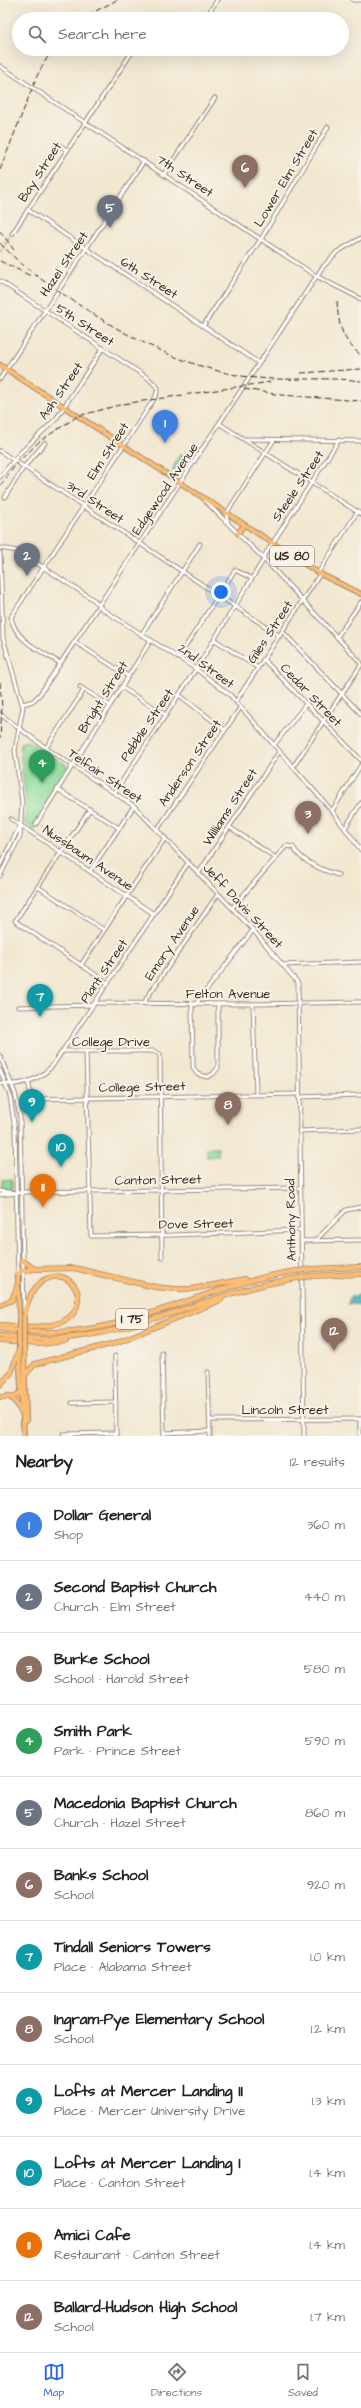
<!DOCTYPE html>
<meta charset="utf-8">
<style>
body{margin:0;font-family:"Architects Daughter",sans-serif;background:#f2f2f2;color:#222}
.you{position:absolute;left:221px;top:592px;width:14px;height:14px;margin:-10px;border:3px solid #fff;border-radius:50%;background:#1a73e8;box-shadow:0 0 0 6px #1a73e833}
.badge{display:grid;place-items:center;width:26px;height:26px;border-radius:50%;background:#2563eb;color:#fff;font-size:13px;font-weight:700}
.pin{position:absolute;translate:-50% -33px;filter:drop-shadow(0 1px 2px #0008)}
.pin::after{content:'';position:absolute;top:21px;width:14px;height:12px;background:inherit;clip-path:polygon(0 0,100% 0,50% 100%)}
.list{margin:0;padding:0;list-style:none}
h2{display:flex;justify-content:space-between;align-items:center;height:52px;margin:0;padding:0 16px;font-size:17px}
h2 small{font-size:13px;font-weight:400;color:#767676}
.list li{display:grid;grid-template-columns:26px 1fr auto;gap:12px;align-items:center;box-sizing:border-box;height:72px;padding:0 16px;border-top:1px solid #e0e0e0}
.list b{display:block;font-size:15px;white-space:nowrap}
.list p{margin:0;font-size:13px;white-space:nowrap;color:#767676}
.list em{font-size:13px;font-style:normal;color:#767676}
.icon{flex:none;width:22px;height:22px;fill:none;stroke:currentColor;stroke-width:2;stroke-linecap:round;stroke-linejoin:round}
.map{position:relative;flex:none;width:361px;height:1436px;overflow:hidden}
.search{position:absolute;background:#fff;box-shadow:0 4px 16px #0002;left:12px;right:12px;top:12px;height:44px;display:flex;align-items:center;gap:10px;box-sizing:border-box;padding:0 14px;border-radius:22px;color:#767676;font-size:15px}
.sheet{height:916px;background:#fff}
nav{display:flex;justify-content:space-around;align-items:center;box-sizing:border-box;height:56px;border-top:1px solid #e0e0e0;background:#fff;font-size:11px;color:#767676}
nav a{display:grid;justify-items:center;gap:2px}
nav .on{color:#2563eb}
.map>svg:first-child{display:block}
.green{fill:#8ddd9c;stroke:#64845d}
.forest{fill:#72bc84;stroke:#567351}
.water{fill:#3eadbb;stroke:#3c6c6c}
.lines{fill:none;stroke-linecap:round;stroke-linejoin:round}
.minor-tunnel{stroke:#cdc1ac;stroke-width:3;stroke-dasharray:3 1.5;stroke-linecap:butt}
.minor-casing{stroke:#968877;stroke-width:5}
.major-casing{stroke:#968877;stroke-width:6}
.highway-casing{stroke:#968877;stroke-width:6}
.minor{stroke:#fff;stroke-width:3}
.major{stroke:#febc70;stroke-width:4}
.highway{stroke:#febc70;stroke-width:4.5}
.rail{stroke:#3b2a1e;stroke-width:1;stroke-dasharray:6 3;stroke-linecap:butt}
.major-bridge-casing{stroke:#968877;stroke-width:6;stroke-linecap:butt}
.highway-bridge-casing{stroke:#968877;stroke-width:6;stroke-linecap:butt}
.major-bridge{stroke:#febc70;stroke-width:4}
.highway-bridge{stroke:#febc70;stroke-width:4.5}
.labels{text-anchor:middle;dominant-baseline:central;stroke-width:4;stroke-linejoin:round;paint-order:stroke}
.shield{fill:#f7f3e8;stroke:#73665b;stroke-width:1}
.shield-label{font-size:12px;font-weight:bold;fill:#3b2a1e}
.street-label{font-size:13px;fill:#3b2a1e;stroke:#f7f3e8}
</style>
<div class="map">
<svg width="361" height="1436" viewBox="0 0 361 1436">
<rect width="100%" height="100%" fill="#f7f3e8"/>
<filter id="ink" filterUnits="userSpaceOnUse"><feTurbulence type="fractalNoise" baseFrequency=".025" numOctaves="2"/><feDisplacementMap in="SourceGraphic" scale="8" xChannelSelector="R" yChannelSelector="G"/><feConvolveMatrix kernelMatrix="1 2 1 2 8 2 1 2 1" color-interpolation-filters="sRGB"/></filter>
<filter id="wash" filterUnits="userSpaceOnUse"><feTurbulence type="fractalNoise" baseFrequency=".012" numOctaves="4" result="noise"/><feDisplacementMap in="SourceGraphic" scale="16" xChannelSelector="R" yChannelSelector="G"/><feGaussianBlur stdDeviation="0.9" result="paint"/><feColorMatrix in="noise" values="0 0 0 0 0 0 0 0 0 0 0 0 0 0 0 0 0 1.4 0 .05"/><feComposite in="paint" operator="in"/></filter>
<g filter="url(#wash)">
<rect width="100%" height="100%" fill="#f2e7d0"/>
<g class="green">
<path d="M27,741L68,766L34,823L36,825L34,830L25,823L26,802L20,751L21,743Z"/>
<path d="M207,1148H218V1156L207,1157Z"/>
<path d="M12,1179V1188L2,1189V1180Z"/>
</g>
<path class="forest" d="M180,454L184,455L187,459L179,473L172,470Z"/>
<path class="water" d="M361,1295V1305L348,1304L351,1296Z"/>
</g>
<g filter="url(#ink)">
<g class="lines">
<path class="minor-tunnel" d="M0,252L12,234"/>
<defs>
<g id="minor">
<path d="M353,0H361"/>
<path d="M154,19C162,11 170,13 178,19"/>
<path d="M205,19L217,0"/>
<path d="M0,66L316,276L361,299"/>
<path d="M56,143L67,150"/>
<path d="M164,174L215,98"/>
<path d="M28,210L259,363"/>
<path d="M12,234L134,49"/>
<path d="M0,281L148,378L158,388L156,396L11,617C15,641 41,651 60,663"/>
<path d="M203,326L261,239L328,127"/>
<path d="M0,379L144,161"/>
<path d="M220,424L361,514"/>
<path d="M246,439L361,441"/>
<path d="M0,451L280,636"/>
<path d="M0,477L19,454L56,419L103,348"/>
<path d="M5,497L24,467L45,443"/>
<path d="M204,500L264,559L361,663"/>
<path d="M228,523L226,514L274,440"/>
<path d="M0,548L18,551L94,600L102,609L196,669L230,695L332,811L361,850"/>
<path d="M0,553L3,638L23,707L15,750L22,803L20,836L0,876"/>
<path d="M263,558L339,440"/>
<path d="M318,573L358,511"/>
<path d="M283,632L361,714"/>
<path d="M141,635L200,544"/>
<path d="M337,637L361,602"/>
<path d="M215,640L258,668"/>
<path d="M75,642L128,676"/>
<path d="M178,658L235,570L251,578"/>
<path d="M264,660L361,760"/>
<path d="M80,687L109,705"/>
<path d="M121,687L166,715"/>
<path d="M179,695L225,730"/>
<path d="M236,701L320,574"/>
<path d="M23,704L33,701L40,694L322,268L337,252L361,238"/>
<path d="M0,714L46,748L134,806L253,930L298,983L304,1436"/>
<path d="M274,745L306,704"/>
<path d="M46,748L84,690"/>
<path d="M293,767L361,665"/>
<path d="M57,789L119,828"/>
<path d="M115,792L196,669L264,559"/>
<path d="M90,809L15,921L108,983"/>
<path d="M332,811L361,765"/>
<path d="M11,819L154,914"/>
<path d="M36,824L151,640"/>
<path d="M229,827L276,858"/>
<path d="M345,828L361,803"/>
<path d="M157,830L240,708"/>
<path d="M0,865L20,826"/>
<path d="M90,871L134,806"/>
<path d="M198,874L279,752"/>
<path d="M38,887L104,930"/>
<path d="M232,908L286,846L293,847C301,862 322,870 338,875"/>
<path d="M81,965L165,838"/>
<path d="M283,965L361,962"/>
<path d="M95,1003L253,1004L361,1002"/>
<path d="M145,1004L146,999L218,894"/>
<path d="M253,1004L256,1094"/>
<path d="M192,1005L193,1067L197,1074L207,1077L213,1074L218,1068V1005"/>
<path d="M195,1005L253,930"/>
<path d="M18,1007L93,1005"/>
<path d="M63,1051H153L160,1054L162,1258"/>
<path d="M86,1052L91,1236L173,1235L301,1230"/>
<path d="M0,1056L15,1093L20,1117L24,1311"/>
<path d="M0,1070L10,1096L15,1130L18,1275"/>
<path d="M28,1081L31,1095L35,1099L298,1094"/>
<path d="M0,1083C20,1087 40,1080 53,1065L188,863"/>
<path d="M298,1097L361,1095"/>
<path d="M299,1131L361,1129"/>
<path d="M0,1191L16,1193"/>
<path d="M0,1195L25,1192L300,1188"/>
<path d="M317,1239L346,1210L361,1207"/>
<path d="M301,1241L361,1240"/>
<path d="M162,1353L164,1436"/>
<path d="M115,1356L116,1436"/>
<path d="M208,1372L210,1436"/>
<path d="M72,1403L116,1402"/>
<path d="M360,1419V1436"/>
<path d="M210,1420L361,1419"/>
<path d="M164,1433L210,1431"/>
<path d="M63,1434L116,1433"/>
</g>
<g id="major">
<path d="M0,365L320,574L361,594"/>
<path d="M238,533L244,525"/>
<path d="M18,1275L19,1316"/>
<path d="M19,1352L24,1436"/>
<path d="M23,1424L26,1420L24,1350"/>
</g>
<g id="highway">
<path d="M22,1260L33,1268"/>
<path d="M312,1269L361,1267"/>
<path d="M18,1275L21,1271L34,1269L74,1268L155,1287L175,1289H192L245,1279"/>
<path d="M311,1276L361,1274"/>
<path d="M0,1305L12,1300L18,1284"/>
<path d="M0,1325C23,1327 80,1334 78,1296C77,1287 71,1281 63,1277C39,1273 27,1296 24,1317"/>
<path d="M0,1329C39,1335 80,1333 118,1323C176,1308 230,1282 290,1272"/>
<path d="M0,1336C108,1353 190,1297 291,1279"/>
<path d="M0,1341L39,1344L66,1341"/>
<path d="M24,1376L35,1364L115,1343L221,1300"/>
<path d="M0,1385L11,1373L19,1350"/>
<path d="M8,1396L15,1401L21,1412"/>
<path d="M0,1397L15,1396L24,1390"/>
</g>
</defs>
<use href="#minor" class="minor-casing"/>
<use href="#major" class="major-casing"/>
<use href="#highway" class="highway-casing"/>
<use href="#minor" class="minor"/>
<use href="#major" class="major"/>
<use href="#highway" class="highway"/>
<g class="rail">
<path d="M80,19L117,0"/>
<path d="M0,170L37,76L52,49"/>
<path d="M0,231L14,250"/>
<path d="M0,243C20,265 44,282 69,298C123,335 182,367 248,377C285,382 324,376 361,381"/>
<path d="M0,261L31,276"/>
<path d="M337,301C338,324 342,341 361,355"/>
<path d="M301,373L361,369"/>
<path d="M244,389L281,395L361,401"/>
<path d="M0,486L17,463L40,441L78,416L123,404L270,382"/>
<path d="M0,682L2,708L0,738"/>
</g>
<defs>
<g id="major-bridge">
<path d="M24,1317V1350"/>
<path d="M19,1350V1316"/>
</g>
<g id="highway-bridge">
<path d="M290,1272L312,1269"/>
<path d="M291,1279L311,1276"/>
</g>
</defs>
<use href="#major-bridge" class="major-bridge-casing"/>
<use href="#highway-bridge" class="highway-bridge-casing"/>
<use href="#major-bridge" class="major-bridge"/>
<use href="#highway-bridge" class="highway-bridge"/>
</g>
</g>
<g class="labels">
<g class="shield">
<rect x="270" y="546" width="44" height="20" rx="3"/>
<rect x="116" y="1309" width="32" height="20" rx="3"/>
</g>
<g class="shield-label">
<text x="292" y="556">US 80</text>
<text x="132" y="1319">I 75</text>
</g>
<g class="street-label">
<text transform="translate(40 172) rotate(-57)">Bay Street</text>
<text transform="translate(185 176) rotate(34)">7th Street</text>
<text transform="translate(286 178) rotate(-59)">Lower Elm Street</text>
<text transform="translate(64 264) rotate(-56)">Hazel Street</text>
<text transform="translate(149 278) rotate(33)">6th Street</text>
<text transform="translate(85 325) rotate(33)">5th Street</text>
<text transform="translate(61 391) rotate(-55)">Ash Street</text>
<text transform="translate(108 451) rotate(-57)">Elm Street</text>
<text transform="translate(298 486) rotate(-56)">Steele Street</text>
<text transform="translate(165 489) rotate(-56)">Edgewood Avenue</text>
<text transform="translate(95 502) rotate(34)">3rd Street</text>
<text transform="translate(270 632) rotate(-57)">Giles Street</text>
<text transform="translate(206 666) rotate(36)">2nd Street</text>
<text transform="translate(311 695) rotate(46)">Cedar Street</text>
<text transform="translate(103 697) rotate(-58)">Bright Street</text>
<text transform="translate(147 725) rotate(-56)">Pebble Street</text>
<text transform="translate(190 763) rotate(-56)">Anderson Street</text>
<text transform="translate(105 776) rotate(34)">Telfair Street</text>
<text transform="translate(230 807) rotate(-57)">Williams Street</text>
<text transform="translate(88 858) rotate(34)">Nussbaum Avenue</text>
<text transform="translate(243 906) rotate(47)">Jeff Davis Street</text>
<text transform="translate(172 943) rotate(-56)">Emory Avenue</text>
<text transform="translate(104 971) rotate(-56)">Plant Street</text>
<text x="228" y="994">Felton Avenue</text>
<text x="111" y="1042">College Drive</text>
<text transform="translate(142 1087) rotate(-1)">College Street</text>
<text transform="translate(158 1180) rotate(-1)">Canton Street</text>
<text transform="translate(291 1220) rotate(-91)">Anthony Road</text>
<text transform="translate(196 1224) rotate(-1)">Dove Street</text>
<text x="285" y="1410">Lincoln Street</text>
</g>
</g>
</svg>
<div class="you"></div>
<div class="pin badge" style="left:165px;top:443px;background:#3f7fe0">1</div>
<div class="pin badge" style="left:27px;top:576px;background:#6b7280">2</div>
<div class="pin badge" style="left:308px;top:834px;background:#8d6e63">3</div>
<div class="pin badge" style="left:42px;top:783px;background:#2e9e5b">4</div>
<div class="pin badge" style="left:110px;top:228px;background:#6b7280">5</div>
<div class="pin badge" style="left:245px;top:188px;background:#8d6e63">6</div>
<div class="pin badge" style="left:40px;top:1017px;background:#0f9aa8">7</div>
<div class="pin badge" style="left:228px;top:1125px;background:#8d6e63">8</div>
<div class="pin badge" style="left:32px;top:1122px;background:#0f9aa8">9</div>
<div class="pin badge" style="left:61px;top:1167px;background:#0f9aa8">10</div>
<div class="pin badge" style="left:43px;top:1207px;background:#e8710a">11</div>
<div class="pin badge" style="left:334px;top:1351px;background:#8d6e63">12</div>
<div class="search"><svg class="icon" aria-label="search" viewBox="0 0 24 24"><circle cx="10" cy="10" r="6"/><path d="M15 15l6 6"/></svg>Search here</div>
</div>
<section class="sheet">
<h2>Nearby<small>12 results</small></h2>
<ul class="list">
<li><span class="badge" style="background:#3f7fe0">1</span><div><b>Dollar General</b><p>Shop</p></div><em>360 m</em></li>
<li><span class="badge" style="background:#6b7280">2</span><div><b>Second Baptist Church</b><p>Church · Elm Street</p></div><em>440 m</em></li>
<li><span class="badge" style="background:#8d6e63">3</span><div><b>Burke School</b><p>School · Harold Street</p></div><em>580 m</em></li>
<li><span class="badge" style="background:#2e9e5b">4</span><div><b>Smith Park</b><p>Park · Prince Street</p></div><em>590 m</em></li>
<li><span class="badge" style="background:#6b7280">5</span><div><b>Macedonia Baptist Church</b><p>Church · Hazel Street</p></div><em>860 m</em></li>
<li><span class="badge" style="background:#8d6e63">6</span><div><b>Banks School</b><p>School</p></div><em>920 m</em></li>
<li><span class="badge" style="background:#0f9aa8">7</span><div><b>Tindall Seniors Towers</b><p>Place · Alabama Street</p></div><em>1.0 km</em></li>
<li><span class="badge" style="background:#8d6e63">8</span><div><b>Ingram-Pye Elementary School</b><p>School</p></div><em>1.2 km</em></li>
<li><span class="badge" style="background:#0f9aa8">9</span><div><b>Lofts at Mercer Landing II</b><p>Place · Mercer University Drive</p></div><em>1.3 km</em></li>
<li><span class="badge" style="background:#0f9aa8">10</span><div><b>Lofts at Mercer Landing I</b><p>Place · Canton Street</p></div><em>1.4 km</em></li>
<li><span class="badge" style="background:#e8710a">11</span><div><b>Amici Cafe</b><p>Restaurant · Canton Street</p></div><em>1.4 km</em></li>
<li><span class="badge" style="background:#8d6e63">12</span><div><b>Ballard-Hudson High School</b><p>School</p></div><em>1.7 km</em></li>
</ul>
</section>
<nav>
<a class="on"><svg class="icon" aria-label="map" viewBox="0 0 24 24"><path d="M3 6l6-2 6 2 6-2v14l-6 2-6-2-6 2zM9 4v14M15 6v14"/></svg>Map</a>
<a><svg class="icon" aria-label="directions" viewBox="0 0 24 24"><path d="M12 3l9 9-9 9-9-9zM9 14v-3h6M13 9l2 2-2 2"/></svg>Directions</a>
<a><svg class="icon" aria-label="saved" viewBox="0 0 24 24"><path d="M7 4h10v16l-5-4-5 4z"/></svg>Saved</a>
</nav>
